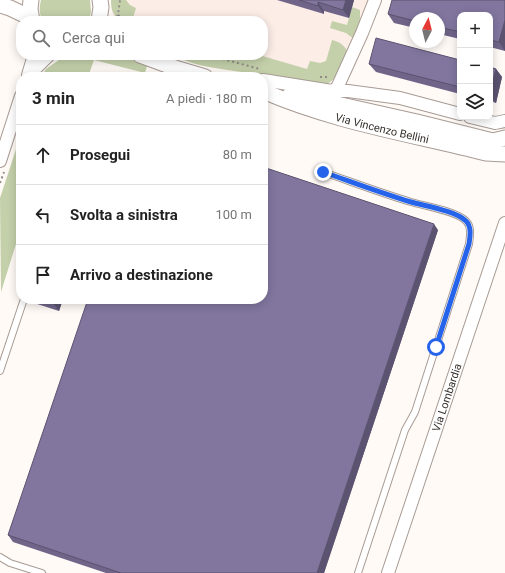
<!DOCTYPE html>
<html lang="it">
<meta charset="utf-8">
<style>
body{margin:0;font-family:Roboto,sans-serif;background:#f2f2f2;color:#222}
.controls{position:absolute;right:12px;top:12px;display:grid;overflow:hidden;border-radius:8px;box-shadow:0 2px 10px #0003}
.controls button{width:36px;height:36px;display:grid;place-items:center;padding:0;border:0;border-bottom:1px solid #e0e0e0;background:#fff;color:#222;font:20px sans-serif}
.compass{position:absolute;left:409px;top:12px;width:36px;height:36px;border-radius:50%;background:#fff;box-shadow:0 2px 10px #0003;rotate:7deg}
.stop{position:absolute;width:12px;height:12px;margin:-9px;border:3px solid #2563eb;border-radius:50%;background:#fff}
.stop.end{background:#2563eb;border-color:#fff;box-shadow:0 1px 4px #0008}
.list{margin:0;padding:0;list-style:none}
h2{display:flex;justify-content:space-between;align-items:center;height:52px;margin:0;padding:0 16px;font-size:17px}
h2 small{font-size:13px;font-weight:400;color:#767676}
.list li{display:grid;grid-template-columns:26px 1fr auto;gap:12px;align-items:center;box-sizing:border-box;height:60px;padding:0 16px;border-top:1px solid #e0e0e0}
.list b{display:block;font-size:15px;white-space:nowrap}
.list em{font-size:13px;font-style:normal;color:#767676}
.icon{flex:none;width:22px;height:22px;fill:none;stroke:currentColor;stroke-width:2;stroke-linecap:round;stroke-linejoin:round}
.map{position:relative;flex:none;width:505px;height:573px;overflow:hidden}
.search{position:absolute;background:#fff;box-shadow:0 2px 10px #0003;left:16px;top:16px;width:252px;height:44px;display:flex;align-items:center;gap:10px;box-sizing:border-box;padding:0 14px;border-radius:16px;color:#767676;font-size:15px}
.panel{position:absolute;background:#fff;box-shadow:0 2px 10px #0003;left:16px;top:72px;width:252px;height:232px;border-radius:16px}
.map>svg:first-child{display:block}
.commercial{fill:#fcede7}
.green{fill:#c4d0aa}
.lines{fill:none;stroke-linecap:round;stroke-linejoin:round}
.service-casing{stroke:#a89b94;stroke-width:8}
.minor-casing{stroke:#a89b94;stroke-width:14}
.tertiary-casing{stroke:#a89b94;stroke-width:17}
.path{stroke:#918c88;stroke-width:2;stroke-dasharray:2 3;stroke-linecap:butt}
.service{stroke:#fff;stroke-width:6}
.minor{stroke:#fff;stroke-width:12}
.tertiary{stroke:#fff;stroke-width:15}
.wall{fill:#706589}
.shaded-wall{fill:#5b536f}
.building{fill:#82769f;stroke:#5b536f}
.route{stroke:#2563eb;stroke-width:5}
.labels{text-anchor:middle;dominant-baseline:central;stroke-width:3;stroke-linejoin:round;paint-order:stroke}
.street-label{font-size:11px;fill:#36312e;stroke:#fff}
</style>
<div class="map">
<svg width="505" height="573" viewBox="0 0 505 573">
<rect width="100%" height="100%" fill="#fffaf6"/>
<path class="commercial" d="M111,0H368L354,39L333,80L286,81L258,75L201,65L178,58L173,55H263V21H120L114,16L111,8Z"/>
<g class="green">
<path d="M41,0H90L91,12L89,21H43C39,14 39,8 41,0Z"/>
<path d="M111,0H126L130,5L136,8L133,18L144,21H120C113,15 111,10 111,0Z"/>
<path d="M352,7L360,10V24L354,39L346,33L330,28L332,21L347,25Z"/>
<path d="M332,40C340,42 344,45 348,52C344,62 336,82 326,84C321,85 315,83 310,83C293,81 276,78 259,75C231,69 198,69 173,55H259L307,69L310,61L320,63L326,61Z"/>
<path d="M66,55H121L147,66L145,73L94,60L88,77H41L46,69Z"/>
<path d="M21,134V228L1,292L0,198Z"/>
</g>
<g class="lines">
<defs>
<g id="service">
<path d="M323,172C352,182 381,193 411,202C424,206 457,211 466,221C472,227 470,236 469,244L415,412L405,430L358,573"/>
<path d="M0,371L24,299"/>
<path d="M0,557L10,563L42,573"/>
</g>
<g id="minor">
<path d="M28,75L34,55"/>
<path d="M29,75L49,55"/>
<path d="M263,80L332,91H348L400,98L460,114"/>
<path d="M332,91L337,88L362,33L375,0"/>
<path d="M470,117L495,123L505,121"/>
<path d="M0,161L21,96"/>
<path id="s1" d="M388,573L505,223"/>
</g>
<g id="tertiary">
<path d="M31,0L30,9L32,21"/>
<path d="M0,5L10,8L31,18"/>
<path d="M99,21L101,7L100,0"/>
<path d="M140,55L178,69L205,77"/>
<path id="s2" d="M263,91C334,122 411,134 486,153L505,154"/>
<path d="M290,95L319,100L417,122L493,141L505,138"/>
</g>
</defs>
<use href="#service" class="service-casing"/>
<use href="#minor" class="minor-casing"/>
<use href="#tertiary" class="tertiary-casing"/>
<g class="path">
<path d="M118,15L128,21"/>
<path d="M114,21L118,15L120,0"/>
<path d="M208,55L260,69"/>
<path d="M320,77H329"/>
<path d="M0,183L4,172"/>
</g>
<use href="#service" class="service"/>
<use href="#minor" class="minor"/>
<use href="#tertiary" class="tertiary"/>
</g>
<g class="wall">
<path d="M277,0H354L349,18L324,11V14Z"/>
<path d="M505,0V51L490,47V15H460V39L439,34V18H415V28L394,23L388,14Z"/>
<path d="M460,60V94L376,72L369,64Z"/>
<path d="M490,67L496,69L502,77L496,103L490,101Z"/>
<path d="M438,230L324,573H106L13,542L8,535Z"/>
<path d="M29,299H63L59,311L31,302Z"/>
</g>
<g class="shaded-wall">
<path d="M346,0H354L349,18L343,10Z"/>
<path d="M318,2L324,11V14L318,6Z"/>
<path d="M505,20V51L499,42Z"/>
<path d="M496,69L502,77L496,103L490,95V92Z"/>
<path d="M434,224L438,230L324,573H317Z"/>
<path d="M54,299H63L59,311L53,303Z"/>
</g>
<g class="building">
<path d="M299,0H346L343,10L318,2V6Z"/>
<path d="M392,0H505V20L499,42L490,40V15H460V32L439,27V18H415V21L388,14Z"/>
<path d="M376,38L460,60V87L369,64Z"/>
<path d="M490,67L496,69L490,92Z"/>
<path d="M263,167L434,224L317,573H121L8,535L88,299H263Z"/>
<path d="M41,299H54L53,303Z"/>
</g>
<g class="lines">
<path class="route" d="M323,172C352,182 381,193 411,202C425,206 456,211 466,221C472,227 470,237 469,244L436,347"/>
</g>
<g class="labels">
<g class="street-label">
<text stroke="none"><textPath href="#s2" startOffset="125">Via Vincenzo Bellini</textPath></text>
<text stroke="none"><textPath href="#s1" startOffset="185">Via Lombardia</textPath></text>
</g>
</g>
</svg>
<div class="controls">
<button>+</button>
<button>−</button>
<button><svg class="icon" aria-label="layers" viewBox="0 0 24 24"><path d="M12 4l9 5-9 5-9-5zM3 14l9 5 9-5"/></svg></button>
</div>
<svg class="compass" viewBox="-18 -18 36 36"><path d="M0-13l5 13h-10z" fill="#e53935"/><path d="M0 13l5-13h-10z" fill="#767676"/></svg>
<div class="stop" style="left:436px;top:347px"></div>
<div class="stop end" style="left:323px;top:172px"></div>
<div class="search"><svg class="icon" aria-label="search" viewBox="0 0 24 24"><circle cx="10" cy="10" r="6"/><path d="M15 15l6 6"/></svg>Cerca qui</div>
<section class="panel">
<h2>3 min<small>A piedi · 180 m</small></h2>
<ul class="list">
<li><svg class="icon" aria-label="ahead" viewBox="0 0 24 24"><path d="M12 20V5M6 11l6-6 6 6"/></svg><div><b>Prosegui</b></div><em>80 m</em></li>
<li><svg class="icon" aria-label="left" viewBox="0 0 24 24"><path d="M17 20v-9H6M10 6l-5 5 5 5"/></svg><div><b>Svolta a sinistra</b></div><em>100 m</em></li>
<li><svg class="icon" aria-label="arrive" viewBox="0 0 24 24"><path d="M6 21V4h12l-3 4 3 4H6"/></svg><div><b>Arrivo a destinazione</b></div></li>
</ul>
</section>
</div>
